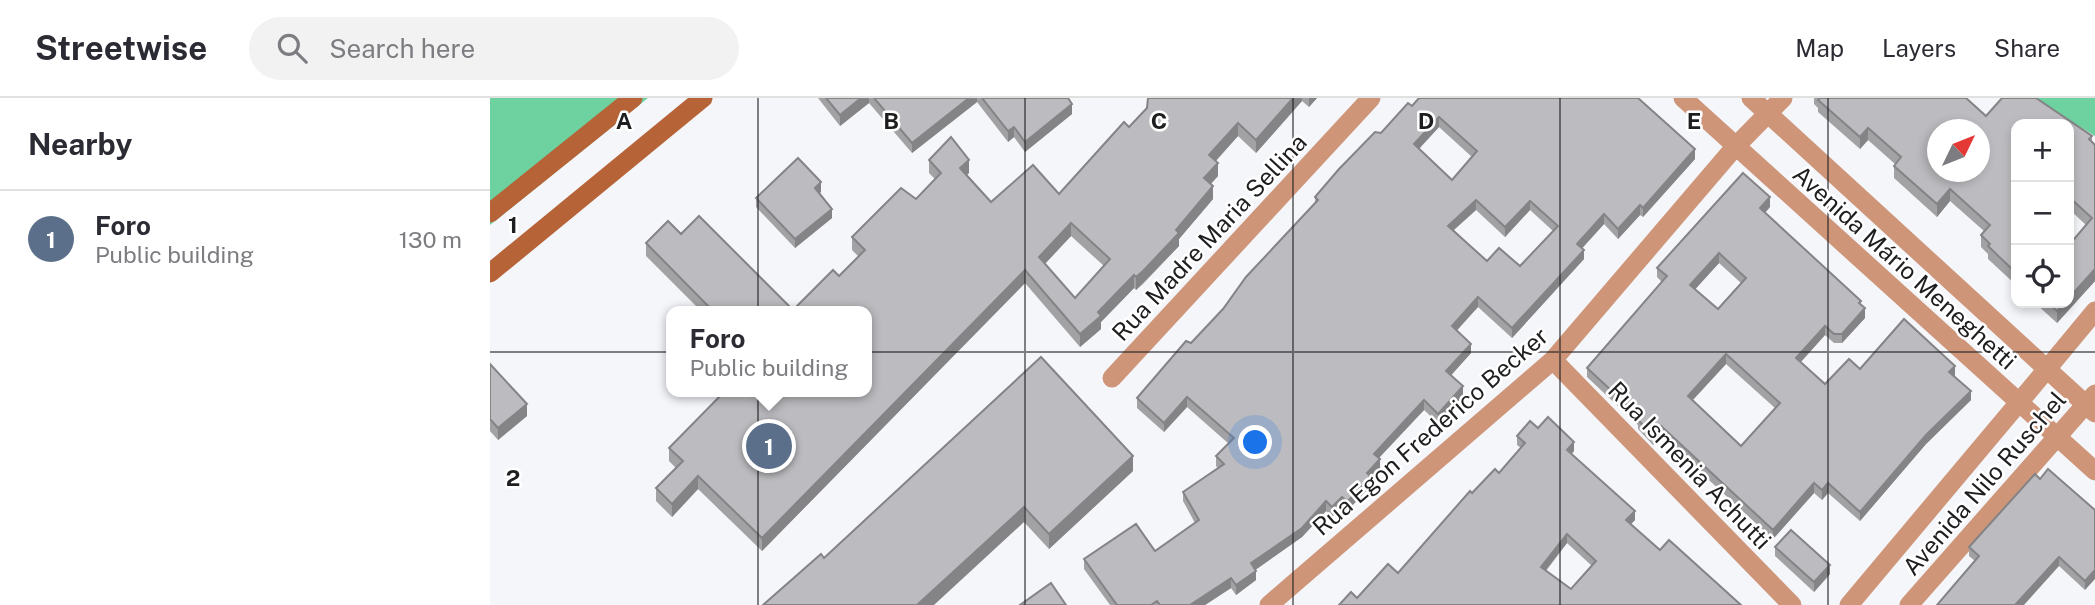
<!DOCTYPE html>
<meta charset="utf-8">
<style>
body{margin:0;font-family:"Public Sans",sans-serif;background:#f2f2f3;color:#2b2b33}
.controls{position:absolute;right:21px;top:21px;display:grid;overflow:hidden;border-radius:14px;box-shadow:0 4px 10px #0003}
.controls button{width:63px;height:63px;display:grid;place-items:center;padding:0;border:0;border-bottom:2px solid #e1e1e2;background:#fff;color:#2b2b33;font:35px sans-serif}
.compass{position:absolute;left:1437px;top:21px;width:63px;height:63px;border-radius:50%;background:#fff;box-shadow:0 4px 10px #0003;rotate:47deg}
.you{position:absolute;left:766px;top:345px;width:24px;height:24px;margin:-18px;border:5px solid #fff;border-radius:50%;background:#1a73e8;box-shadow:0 0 0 10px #1a73e833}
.badge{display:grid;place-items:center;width:46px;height:46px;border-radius:50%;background:#3878e6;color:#fff;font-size:23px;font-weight:700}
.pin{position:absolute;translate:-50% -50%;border:4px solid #fff;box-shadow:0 2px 7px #0006}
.popup{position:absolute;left:176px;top:208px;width:206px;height:91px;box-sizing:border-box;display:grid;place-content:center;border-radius:14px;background:#fff;filter:drop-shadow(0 2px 5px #0005);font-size:23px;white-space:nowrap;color:#7c7c81}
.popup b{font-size:26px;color:#2b2b33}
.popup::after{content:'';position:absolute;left:50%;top:100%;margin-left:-14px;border:14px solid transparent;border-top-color:#fff}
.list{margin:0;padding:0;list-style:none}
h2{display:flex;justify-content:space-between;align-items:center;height:91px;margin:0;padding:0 28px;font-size:30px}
h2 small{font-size:23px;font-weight:400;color:#7c7c81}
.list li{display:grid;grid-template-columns:46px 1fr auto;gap:21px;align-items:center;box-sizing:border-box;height:98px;padding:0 28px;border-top:2px solid #e1e1e2}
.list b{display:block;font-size:26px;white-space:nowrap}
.list p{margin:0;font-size:23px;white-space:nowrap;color:#7c7c81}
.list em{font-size:23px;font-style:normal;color:#7c7c81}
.icon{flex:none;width:38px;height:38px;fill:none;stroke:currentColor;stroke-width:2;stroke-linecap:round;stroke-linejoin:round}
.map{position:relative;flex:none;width:1605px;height:507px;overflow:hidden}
header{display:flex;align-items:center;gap:42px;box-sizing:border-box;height:98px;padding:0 35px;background:#fff;border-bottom:2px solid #e1e1e2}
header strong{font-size:33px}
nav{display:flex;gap:38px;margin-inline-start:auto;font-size:24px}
.search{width:490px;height:63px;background:#f2f2f3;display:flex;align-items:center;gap:18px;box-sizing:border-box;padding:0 24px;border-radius:38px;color:#7c7c81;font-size:26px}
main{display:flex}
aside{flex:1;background:#fff}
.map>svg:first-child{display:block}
.forest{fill:#6ed1a0}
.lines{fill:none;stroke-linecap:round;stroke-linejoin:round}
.minor{stroke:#ce9579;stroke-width:19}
.tertiary{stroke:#ce9579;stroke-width:19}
.secondary{stroke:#b66337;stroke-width:19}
.wall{fill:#a2a1a4;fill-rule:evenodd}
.shaded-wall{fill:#848386}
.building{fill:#bcbbbf;stroke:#848386;stroke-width:2;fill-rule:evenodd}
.grid{fill:none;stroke:#1e1e20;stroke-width:2;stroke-opacity:0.55}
.labels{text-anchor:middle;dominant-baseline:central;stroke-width:5;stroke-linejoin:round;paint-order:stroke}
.street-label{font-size:24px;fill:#1e1e20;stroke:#fff}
.grid-label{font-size:23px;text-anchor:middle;font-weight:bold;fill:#1e1e20;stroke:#fff;stroke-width:5;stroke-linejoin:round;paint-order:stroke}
</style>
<header>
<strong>Streetwise</strong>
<div class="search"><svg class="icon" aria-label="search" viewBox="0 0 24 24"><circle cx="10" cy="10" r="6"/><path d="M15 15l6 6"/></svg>Search here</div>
<nav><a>Map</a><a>Layers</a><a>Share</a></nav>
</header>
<main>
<aside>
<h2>Nearby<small></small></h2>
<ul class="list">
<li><span class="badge" style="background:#5c6f8a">1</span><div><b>Foro</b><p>Public building</p></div><em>130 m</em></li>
</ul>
</aside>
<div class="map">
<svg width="1605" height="507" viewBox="0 0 1605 507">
<rect width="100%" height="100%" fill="#f4f6fa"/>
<g class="forest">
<path d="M0,0H158L0,127Z"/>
<path d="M1543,0H1605V38Z"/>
</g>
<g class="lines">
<g class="minor">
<path d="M1063,262L1302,507"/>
<path d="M1557,271L1605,213"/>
<path d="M622,280L881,0"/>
<path d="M1596,306L1605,296"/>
<path d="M779,507L1063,262L1245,49L1293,0"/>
</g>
<g class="tertiary">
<path d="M1193,0L1605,373"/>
<path d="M1261,0L1605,315"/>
<path d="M1359,507L1557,271"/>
<path d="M1419,507L1596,306"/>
</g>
<g class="secondary">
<path d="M0,115L143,0"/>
<path d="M0,175L213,0"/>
</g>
</g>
<g class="wall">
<path d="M328,0H578L582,16L535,54L524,39L518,44L487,4L422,55L379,5L350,28Z"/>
<path d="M658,0H827L819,9L812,3L766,55L748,38L726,63L728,78L721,86L723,101L689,141V148L653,186L646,192L644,190L611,224V231L590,249L535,185L272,453L208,391L182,419L166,403V390L186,370L179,363V350L377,213H211L156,158V145L191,136L303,212L349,178L369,159L362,152V139L426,101L445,81L439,75V62L479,75L477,77L501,104L569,96L639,29L657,10ZM581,138L614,168L585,200L555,166Z"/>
<path d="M1324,0H1476L1496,18L1512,0H1546L1602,38V44L1605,47V183L1567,225L1545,205H1579V147L1596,127L1579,111V26H1526V187L1498,161V156L1491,149V137L1494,133L1460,103L1447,119L1404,80V68L1405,66L1378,42L1370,51L1328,14V10L1324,6ZM1447,32H1489V74H1447Z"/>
<path d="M922,8L1205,61L1153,119L1150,117L1128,141L1114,126L1092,150L1094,161L1022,240L988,209L966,232L981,255L961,277L973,298L948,325L934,312L889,360L890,371L881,381V388L857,413L852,409L842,419L836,413L812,439L765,472L766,482L746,497L741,490L715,507H620L594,471V461L665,453L705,425L693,403V394L728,370L726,368V358L739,346L697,309L674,334L647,310V300L701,245L733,211L825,105V99L891,35ZM949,29L982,59L962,82L929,51ZM986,112L1015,139L1040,112L1063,133L1030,168L997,163L964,132Z"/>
<path d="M331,94L329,95L342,120L305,150L266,109V100Z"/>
<path d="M1280,109L1275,115L1371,207L1375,220L1352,245H1344L1335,237L1311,264L1335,286L1370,271L1465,277L1464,278L1481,302L1436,346L1370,423L1338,395L1332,402L1324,395L1283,441L1171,338L1163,347L1148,331V327L1097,279V270L1172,184L1167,179V170ZM1229,165L1251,185L1228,211L1205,191ZM1236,266L1285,310L1251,348L1203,302Z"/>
<path d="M0,266L37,318L8,342L0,333Z"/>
<path d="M1048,330L1084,353L1081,356L1145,422L1141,426L1170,452L1251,507L867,500L908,475L982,395L1009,375L1031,350L1027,347V338ZM1077,445L1102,468L1081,491L1056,473Z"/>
<path d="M643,373L559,451L534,424L334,460Z"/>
<path d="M1605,412L1595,492L1569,468L1485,463L1479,458V449Z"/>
<path d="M1285,449L1340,476L1324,494L1285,458Z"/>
</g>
<g class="shaded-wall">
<path d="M371,0H379V5L350,28V17Z"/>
<path d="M479,0H487V4L422,55V45Z"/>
<path d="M803,0H812V3L766,55V42Z"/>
<path d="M819,0H827L819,9Z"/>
<path d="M582,6V16L535,54V44Z"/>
<path d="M949,19V29L924,56V46Z"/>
<path d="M748,25V38L719,70V57Z"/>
<path d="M524,29V39L518,44V33Z"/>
<path d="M1378,30V42L1370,51V39Z"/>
<path d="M1205,51V61L1153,119V110Z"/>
<path d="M479,62V75L470,83V70Z"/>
<path d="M728,65V78L714,93V80Z"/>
<path d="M331,84V94L325,99V90Z"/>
<path d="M723,88V101L689,141V148L646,192V179Z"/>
<path d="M1460,91V103L1447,119V106Z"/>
<path d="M1280,99V109L1270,120V110Z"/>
<path d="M986,102V112L958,137V128Z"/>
<path d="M1040,103V112L1015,139V129Z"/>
<path d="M1150,107V117L1128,141V131Z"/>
<path d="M342,111V120L305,150V141Z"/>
<path d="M1114,116V126L1087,156V146Z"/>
<path d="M581,125V138L549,172V159Z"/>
<path d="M1094,152V161L1022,240V230Z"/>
<path d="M1229,155V165L1200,197V187Z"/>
<path d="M1605,171V183L1567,225V213L1575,205H1579V200Z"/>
<path d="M535,172V185L272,453V440Z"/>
<path d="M644,177V190L611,224V231L590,249V236L608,214Z"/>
<path d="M988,199V209L962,238V228Z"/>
<path d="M1375,210V220L1352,245V236Z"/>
<path d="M1335,228V237L1306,269V260Z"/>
<path d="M981,246V255L956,283V273Z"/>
<path d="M1236,256V266L1198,307V298Z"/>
<path d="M1465,268V277L1459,283V274Z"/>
<path d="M973,288V298L948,325V316Z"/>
<path d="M1481,293V302L1436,346L1370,423V414L1436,337Z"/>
<path d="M697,299V309L674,334V325Z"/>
<path d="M934,302V312L884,365V356Z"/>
<path d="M37,306V318L8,342V330Z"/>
<path d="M1171,328V338L1163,347V337Z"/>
<path d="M1084,344V353L1077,361V352Z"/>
<path d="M643,358V373L559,451V436Z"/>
<path d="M890,361V371L881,381V388L857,413V404L877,375Z"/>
<path d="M208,378V391L182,419V406Z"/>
<path d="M1324,385V395L1283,441V432Z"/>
<path d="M1338,385V395L1332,402V392Z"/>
<path d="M852,399V409L842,419V409Z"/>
<path d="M836,403V413L812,439L761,475V465Z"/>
<path d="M534,409V424L444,507H427Z"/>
<path d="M1145,413V422L1136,431V422Z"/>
<path d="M1077,436V445L1051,478V469Z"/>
<path d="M1569,459V468L1534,507H1525Z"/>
<path d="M1340,467V476L1324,494V484Z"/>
<path d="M1605,472V481L1595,492V483Z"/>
<path d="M766,473V482L746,497V487Z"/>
<path d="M741,480V490L715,507H700Z"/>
</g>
<g class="building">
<path d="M336,0H371L350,17Z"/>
<path d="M384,0H479L422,45Z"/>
<path d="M492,0H578L582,6L535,44L524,29L518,33Z"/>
<path d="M658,0H803L766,42L748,25L719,57L728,65L714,80L723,88L686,132L689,135L653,173L646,179L644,177L608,214L611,218L590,236L535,172L272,440L208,378L182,406L166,390L193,363L179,350L234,294H377V213H223L156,145L178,123L191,136L209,118L303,212L343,172L349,178L375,152L362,139L411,90L426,101L451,75L439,62L461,39L479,62L470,70L501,104L543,67L569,96L634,24L639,29L657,10ZM581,125L620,161L585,200L549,159Z"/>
<path d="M929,0H1148L1205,51L1153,110L1150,107L1128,131L1114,116L1087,146L1094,152L1022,230L988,199L962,228L981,246L956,273L973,288L948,316L934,302L884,356L890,361L877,375L881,379L857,404L852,399L842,409L836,403L812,430L761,465L766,473L746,487L741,480L700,507H670L667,503L661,507H627L594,461L646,426L665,453L709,422L693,394L734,366L726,358L744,340L697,299L674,325L647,300L696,243L701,245L733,211L756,179L828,102L825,99L849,71L885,34L891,35L918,5L922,8ZM949,19L987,53L962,82L924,46ZM986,102L1015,129L1040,103L1068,128L1030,168L1009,150L997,163L958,128Z"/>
<path d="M1330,0H1476L1496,18L1512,0H1546L1602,38L1599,41L1605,47V171L1579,200V147L1602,120L1579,99V26H1526V175L1498,148L1500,146L1491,137L1500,127L1460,91L1447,106L1404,68L1411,59L1378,30L1370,39L1328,2ZM1447,32H1489V74H1447Z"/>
<path d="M308,60L331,84L325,90L342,111L305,141L266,100Z"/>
<path d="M1253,75L1280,99L1270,110L1371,203L1369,205L1375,210L1352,236H1344L1335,228L1306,260L1335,286L1359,261L1370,271L1414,221L1465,268L1459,274L1481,293L1436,337L1370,414L1338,385L1332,392L1324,385L1283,432L1171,328L1163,337L1148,322L1150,319L1097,270L1177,178L1167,170ZM1229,155L1256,180L1228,211L1200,187ZM1236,256L1290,305L1251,348L1198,298Z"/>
<path d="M1558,205H1575L1567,213Z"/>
<path d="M551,259L643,358L559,436L534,409L427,507H273L331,456L334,460Z"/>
<path d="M0,266L37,306L8,330L0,321Z"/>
<path d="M1058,319L1084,344L1077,352L1145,413L1136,422L1170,452L1179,442L1251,507H849L861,494L867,500L898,466L908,475L980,393L982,395L1005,371L1009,375L1035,345L1027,338L1040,323L1048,330ZM1077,436L1106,463L1081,491L1051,469Z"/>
<path d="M1558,371L1605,412V472L1595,483L1569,459L1525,507H1447L1489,458L1479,449L1545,376L1550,381Z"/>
<path d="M1301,432L1340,467L1324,484L1285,449Z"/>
<path d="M561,485L576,507H530Z"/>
</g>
<path class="grid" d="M268,0V507M535,0V507M803,0V507M1070,0V507M1338,0V507M0,254H1605"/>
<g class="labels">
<g class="street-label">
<text transform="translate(719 139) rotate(-47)">Rua Madre Maria Sellina</text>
<text transform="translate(1415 169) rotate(42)">Avenida Mário Meneghetti</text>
<text transform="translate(940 333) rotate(-41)">Rua Egon Frederico Becker</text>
<text transform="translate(1200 367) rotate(46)">Rua Ismenia Achutti</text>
<text transform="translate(1494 385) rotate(-49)">Avenida Nilo Ruschel</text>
</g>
</g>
<g class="grid-label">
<text x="134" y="31">A</text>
<text x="401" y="31">B</text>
<text x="669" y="31">C</text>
<text x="936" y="31">D</text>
<text x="1204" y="31">E</text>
<text x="23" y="135">1</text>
<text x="23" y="388">2</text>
</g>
</svg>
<div class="controls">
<button>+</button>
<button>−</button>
<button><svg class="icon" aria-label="locate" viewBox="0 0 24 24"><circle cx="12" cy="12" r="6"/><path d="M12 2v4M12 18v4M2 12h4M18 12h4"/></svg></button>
</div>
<svg class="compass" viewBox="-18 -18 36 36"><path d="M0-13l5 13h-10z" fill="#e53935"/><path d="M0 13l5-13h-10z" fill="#7c7c81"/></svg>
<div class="you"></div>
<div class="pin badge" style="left:279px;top:348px;background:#5c6f8a">1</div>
<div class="popup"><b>Foro</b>Public building</div>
</div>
</main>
